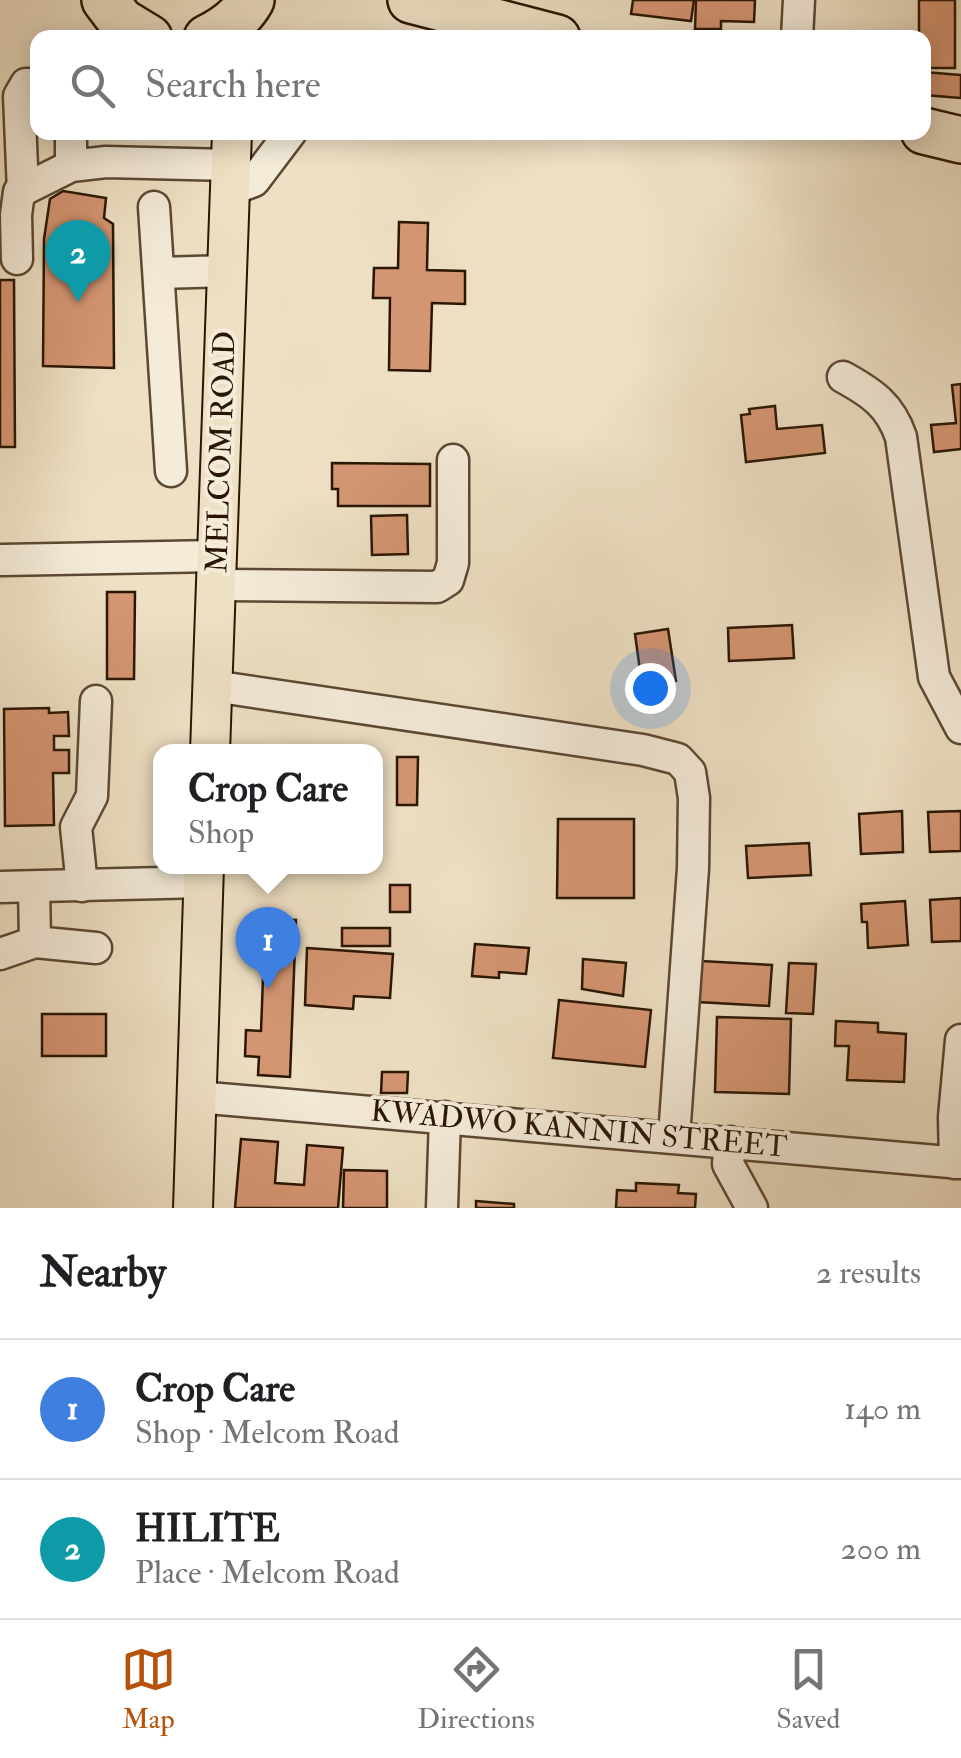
<!DOCTYPE html>
<meta charset="utf-8">
<style>
body{margin:0;font-family:"IM FELL Double Pica",serif;background:#f2f2f2;color:#202124}
.you{position:absolute;left:650px;top:688px;width:35px;height:35px;margin:-25px;border:8px solid #fff;border-radius:50%;background:#1a73e8;box-shadow:0 0 0 15px #1a73e833}
.badge{display:grid;place-items:center;width:65px;height:65px;border-radius:50%;background:#b45309;color:#fff;font-size:32px;font-weight:700}
.pin{position:absolute;translate:-50% -82px;filter:drop-shadow(0 2px 5px #0008)}
.pin::after{content:'';position:absolute;top:52px;width:35px;height:30px;background:inherit;clip-path:polygon(0 0,100% 0,50% 100%)}
.popup{position:absolute;left:153px;top:744px;width:230px;height:130px;box-sizing:border-box;display:grid;place-content:center;border-radius:20px;background:#fff;filter:drop-shadow(0 2px 8px #0005);font-size:32px;white-space:nowrap;color:#757577}
.popup b{font-size:38px;color:#202124}
.popup::after{content:'';position:absolute;left:50%;top:100%;margin-left:-20px;border:20px solid transparent;border-top-color:#fff}
.list{margin:0;padding:0;list-style:none}
h2{display:flex;justify-content:space-between;align-items:center;height:130px;margin:0;padding:0 40px;font-size:42px}
h2 small{font-size:32px;font-weight:400;color:#757577}
.list li{display:grid;grid-template-columns:65px 1fr auto;gap:30px;align-items:center;box-sizing:border-box;height:140px;padding:0 40px;border-top:2px solid #e0e0e0}
.list b{display:block;font-size:38px;white-space:nowrap}
.list p{margin:0;font-size:32px;white-space:nowrap;color:#757577}
.list em{font-size:32px;font-style:normal;color:#757577}
.icon{flex:none;width:55px;height:55px;fill:none;stroke:currentColor;stroke-width:2;stroke-linecap:round;stroke-linejoin:round}
.map{position:relative;flex:none;width:961px;height:1208px;overflow:hidden}
.search{position:absolute;background:#fff;box-shadow:0 5px 25px #0003;left:30px;right:30px;top:30px;height:110px;display:flex;align-items:center;gap:25px;box-sizing:border-box;padding:0 35px;border-radius:20px;color:#757577;font-size:38px}
.sheet{height:410px;background:#fff}
nav{display:flex;justify-content:space-around;align-items:center;box-sizing:border-box;height:140px;border-top:2px solid #e0e0e0;background:#fff;font-size:28px;color:#757577}
nav a{display:grid;justify-items:center;gap:5px}
nav .on{color:#b45309}
.map>svg:first-child{display:block}
.building{fill:#d59673;stroke:#2a1603;stroke-width:2.5}
.lines{fill:none;stroke-linecap:round;stroke-linejoin:round}
.minor-casing{stroke:#5b4833;stroke-width:35}
.major-casing{stroke:#2a1603;stroke-width:42}
.highway-casing{stroke:#2a1603;stroke-width:50}
.minor{stroke:#f4ebd9;stroke-width:30}
.major{stroke:#eee0c4;stroke-width:38}
.highway{stroke:#eee0c4;stroke-width:45}
.labels{text-anchor:middle;dominant-baseline:central;stroke-width:8;stroke-linejoin:round;paint-order:stroke}
.street-label{font-size:30px;fill:#2a1603;stroke:#f4ebd9}
</style>
<div class="map">
<svg width="961" height="1208" viewBox="0 0 961 1208">
<rect width="100%" height="100%" fill="#eee0c4"/>
<filter id="stains"><feTurbulence type="fractalNoise" baseFrequency=".002" numOctaves="4"/><feColorMatrix values="0 0 0 0 .2 0 0 0 0 .09 0 0 0 0 .02 0 0 0 .5 -.17"/></filter>
<radialGradient id="worn" r=".72"><stop offset=".6" stop-color="#630" stop-opacity="0"/><stop offset="1" stop-color="#630" stop-opacity=".3"/></radialGradient>
<g class="building">
<path d="M633,0H694L691,21L631,14Z"/>
<path d="M696,0H755L754,22L721,21V29H695Z"/>
<path d="M919,0H955V68H924V38H919Z"/>
<path d="M924,72L961,75V98L924,95Z"/>
<path d="M63,191L106,198L104,218L113,224L114,368L43,366L44,239L50,199Z"/>
<path d="M399,222L428,223L427,270L465,271V304L432,303L430,371L389,370L390,298H373L374,268H398Z"/>
<path d="M0,280H14L15,447H0Z"/>
<path d="M961,384V449L934,452L931,425L956,423L952,385Z"/>
<path d="M775,406L777,429L822,425L825,453L746,462L741,415L750,414L749,409Z"/>
<path d="M332,463L430,464V506H338V489H332Z"/>
<path d="M407,515L408,554L372,555L371,516Z"/>
<path d="M107,592H135L134,679H107Z"/>
<path d="M792,625L794,658L729,661L728,628Z"/>
<path d="M668,629L676,681L642,685L635,634Z"/>
<path d="M49,708V713L68,712L69,736H54V750H69V773H53L54,825L5,826L4,709Z"/>
<path d="M397,757H418L417,805H397Z"/>
<path d="M902,811L903,852L861,854L859,814Z"/>
<path d="M961,811V851L930,852L928,812Z"/>
<path d="M558,819H634V898H557Z"/>
<path d="M809,843L811,875L748,878L746,846Z"/>
<rect x="390" y="885" width="20" height="27"/>
<path d="M961,898V941L932,942L930,900Z"/>
<path d="M905,901L908,945L868,948L867,922H862L861,904Z"/>
<path d="M250,918L296,920L290,1077L258,1075L259,1057L245,1056L246,1030L261,1031L264,952H249Z"/>
<rect x="342" y="928" width="48" height="18"/>
<path d="M475,944L529,948L526,974L499,972V978L472,976Z"/>
<path d="M307,948L393,954L390,998L354,996L353,1009L305,1005Z"/>
<path d="M583,959L626,963L623,996L582,989Z"/>
<path d="M701,961L772,965L769,1006L698,1002Z"/>
<path d="M789,963L816,964L813,1014L786,1013Z"/>
<path d="M559,1000L651,1010L645,1067L553,1058Z"/>
<rect x="42" y="1014" width="64" height="42"/>
<path d="M717,1017L791,1019L789,1094L715,1092Z"/>
<path d="M836,1021L878,1023V1032L906,1034L904,1082L847,1080L849,1046H835Z"/>
<path d="M382,1072H408L407,1093H381Z"/>
<path d="M241,1139L278,1142L275,1183L304,1185L307,1145L343,1148L338,1208H235Z"/>
<path d="M344,1170L387,1171V1208H343Z"/>
<path d="M636,1183L679,1185L678,1193L696,1194L695,1208H616L617,1190L636,1191Z"/>
<path d="M476,1201L514,1204V1208H476Z"/>
</g>
<g class="lines">
<defs>
<g id="minor">
<path d="M797,38L799,0"/>
<path d="M71,132V166"/>
<path d="M230,190L254,181L291,132"/>
<path d="M23,191L19,96L26,84H38"/>
<path d="M154,207L171,471"/>
<path d="M17,259L16,215L19,192L71,166L106,162L230,165"/>
<path d="M159,273L228,271"/>
<path d="M843,377C872,393 890,405 901,437L934,677L961,728"/>
<path d="M2,560L217,556"/>
<path d="M216,585L437,587L448,580L453,563V460"/>
<path d="M213,686L643,750L678,759L690,772L694,798L693,868L674,1137"/>
<path d="M82,886L76,827L92,796L96,701"/>
<path d="M0,887L203,882"/>
<path d="M34,887L35,942L96,948"/>
<path d="M0,954L35,942"/>
<path d="M197,1097L961,1163"/>
<path d="M730,1142L728,1164L752,1208"/>
<path d="M955,1163L954,1117L961,1040"/>
<path d="M442,1208L445,1117"/>
</g>
<g id="major">
<path d="M210,752L232,132"/>
<path d="M193,1208L204,866"/>
</g>
<g id="highway">
<path d="M105,0L121,21L149,38"/>
<path d="M411,0L557,38"/>
<path d="M207,38C226,29 241,18 251,0"/>
<path d="M924,131L961,140"/>
</g>
</defs>
<use href="#minor" class="minor-casing"/>
<use href="#major" class="major-casing"/>
<use href="#highway" class="highway-casing"/>
<use href="#minor" class="minor"/>
<use href="#major" class="major"/>
<use href="#highway" class="highway"/>
</g>
<g class="labels">
<g class="street-label">
<text transform="translate(221 452) rotate(-88)">MELCOM ROAD</text>
<text transform="translate(579 1129) rotate(5)">KWADWO KANNIN STREET</text>
</g>
</g>
<rect width="100%" height="100%" filter="url(#stains)"/>
<rect width="100%" height="100%" fill="url(#worn)"/>
</svg>
<div class="you"></div>
<div class="pin badge" style="left:268px;top:989px;background:#3f7fe0">1</div>
<div class="popup"><b>Crop Care</b>Shop</div>
<div class="pin badge" style="left:78px;top:302px;background:#0f9aa8">2</div>
<div class="search"><svg class="icon" aria-label="search" viewBox="0 0 24 24"><circle cx="10" cy="10" r="6"/><path d="M15 15l6 6"/></svg>Search here</div>
</div>
<section class="sheet">
<h2>Nearby<small>2 results</small></h2>
<ul class="list">
<li><span class="badge" style="background:#3f7fe0">1</span><div><b>Crop Care</b><p>Shop · Melcom Road</p></div><em>140 m</em></li>
<li><span class="badge" style="background:#0f9aa8">2</span><div><b>HILITE</b><p>Place · Melcom Road</p></div><em>200 m</em></li>
</ul>
</section>
<nav>
<a class="on"><svg class="icon" aria-label="map" viewBox="0 0 24 24"><path d="M3 6l6-2 6 2 6-2v14l-6 2-6-2-6 2zM9 4v14M15 6v14"/></svg>Map</a>
<a><svg class="icon" aria-label="directions" viewBox="0 0 24 24"><path d="M12 3l9 9-9 9-9-9zM9 14v-3h6M13 9l2 2-2 2"/></svg>Directions</a>
<a><svg class="icon" aria-label="saved" viewBox="0 0 24 24"><path d="M7 4h10v16l-5-4-5 4z"/></svg>Saved</a>
</nav>
